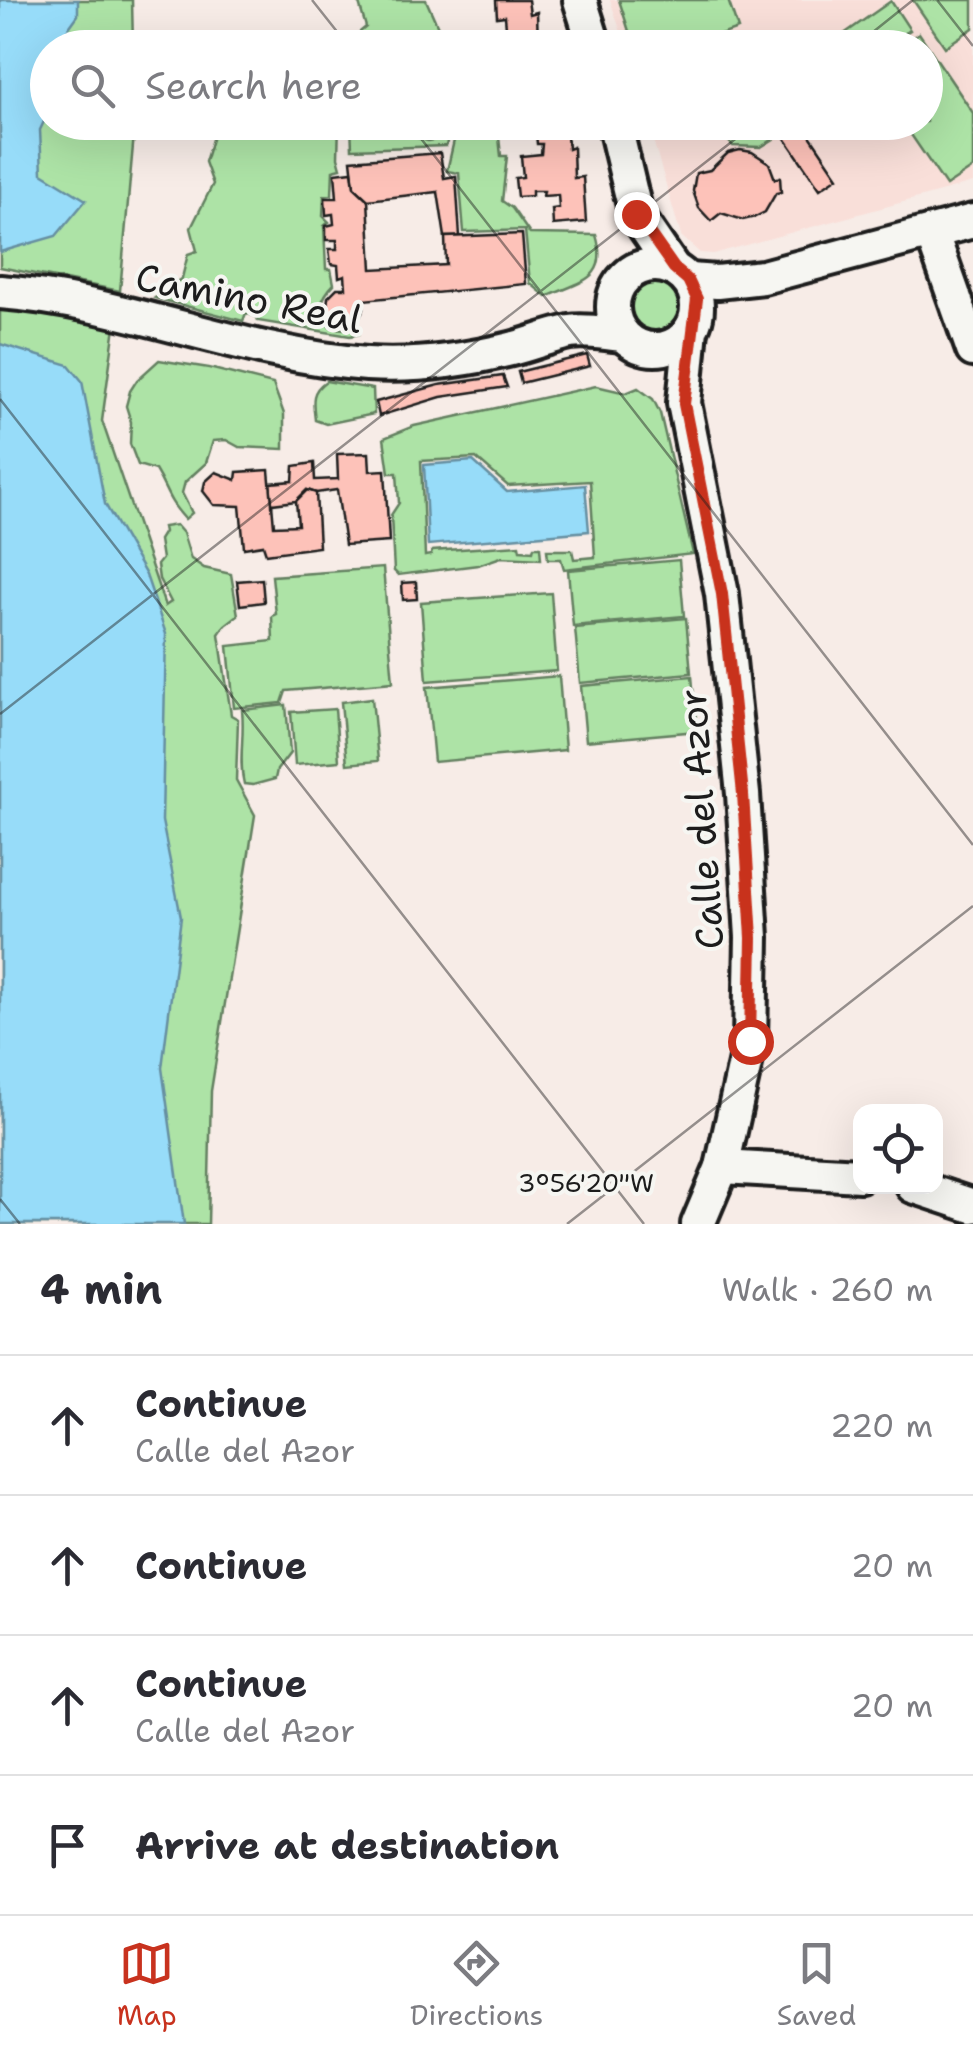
<!DOCTYPE html>
<meta charset="utf-8">
<style>
body{margin:0;font-family:"Shantell Sans",sans-serif;background:#f2f2f3;color:#2b2b33}
.controls{position:absolute;right:30px;bottom:30px;display:grid;overflow:hidden;border-radius:20px;box-shadow:0 10px 40px #0002}
.controls button{width:90px;height:90px;display:grid;place-items:center;padding:0;border:0;border-bottom:2px solid #e1e1e2;background:#fff;color:#2b2b33;font:50px sans-serif}
.stop{position:absolute;width:30px;height:30px;margin:-22px;border:8px solid #c8321e;border-radius:50%;background:#fff}
.stop.end{background:#c8321e;border-color:#fff;box-shadow:0 2px 10px #0008}
.list{margin:0;padding:0;list-style:none}
h2{display:flex;justify-content:space-between;align-items:center;height:130px;margin:0;padding:0 40px;font-size:42px}
h2 small{font-size:32px;font-weight:400;color:#7c7c81}
.list li{display:grid;grid-template-columns:65px 1fr auto;gap:30px;align-items:center;box-sizing:border-box;height:140px;padding:0 40px;border-top:2px solid #e1e1e2}
.list b{display:block;font-size:38px;white-space:nowrap}
.list p{margin:0;font-size:32px;white-space:nowrap;color:#7c7c81}
.list em{font-size:32px;font-style:normal;color:#7c7c81}
.icon{flex:none;width:55px;height:55px;fill:none;stroke:currentColor;stroke-width:2;stroke-linecap:round;stroke-linejoin:round}
.map{position:relative;flex:none;width:973px;height:1224px;overflow:hidden}
.search{position:absolute;background:#fff;box-shadow:0 10px 40px #0002;left:30px;right:30px;top:30px;height:110px;display:flex;align-items:center;gap:25px;box-sizing:border-box;padding:0 35px;border-radius:55px;color:#7c7c81;font-size:38px}
.sheet{height:690px;background:#fff}
nav{display:flex;justify-content:space-around;align-items:center;box-sizing:border-box;height:140px;border-top:2px solid #e1e1e2;background:#fff;font-size:28px;color:#7c7c81}
nav a{display:grid;justify-items:center;gap:5px}
nav .on{color:#c8321e}
.map>svg:first-child{display:block}
.built{fill:#f9dfd9}
.green{fill:#ade3a6;stroke:#648061;stroke-width:2.5}
.water{fill:#97dcf9;stroke:#668fa1;stroke-width:2.5}
.building{fill:#fdc2b9;stroke:#1c1c1c;stroke-width:2.5}
.lines{fill:none;stroke-linecap:round;stroke-linejoin:round}
.minor-casing{stroke:#1c1c1c;stroke-width:40}
.minor{stroke:#f6f6f2;stroke-width:32}
.route{stroke:#c8321e;stroke-width:12}
.ticks{fill:none;stroke:#1c1c1c;stroke-width:2.5;stroke-opacity:0.45}
.labels{text-anchor:middle;dominant-baseline:central;stroke-width:8;stroke-linejoin:round;paint-order:stroke}
.street-label{font-size:38px;fill:#1c1c1c;stroke:#f6f6f2}
.ticks-label{font-size:25px;text-anchor:middle;fill:#1c1c1c;stroke:#f6f6f2;stroke-width:8;stroke-linejoin:round;paint-order:stroke}
</style>
<div class="map">
<svg width="973" height="1224" viewBox="0 0 973 1224">
<rect width="100%" height="100%" fill="#f7ece7"/>
<filter id="ink" filterUnits="userSpaceOnUse"><feTurbulence type="fractalNoise" baseFrequency=".01" numOctaves="2"/><feDisplacementMap in="SourceGraphic" scale="20" xChannelSelector="R" yChannelSelector="G"/><feConvolveMatrix kernelMatrix="1 2 1 2 8 2 1 2 1" color-interpolation-filters="sRGB"/></filter>
<g filter="url(#ink)">
<path class="built" d="M610,0H973V183L713,254L700,253L681,236L648,123L926,122V48L626,47Z"/>
<g class="green">
<path d="M0,0H132L133,47L48,48V122L135,123L120,291L0,267Z"/>
<path d="M358,0H426L447,47H354L355,36L366,27Z"/>
<path d="M619,0H728L738,29L686,47H634Z"/>
<path d="M913,0H973V28L945,47Z"/>
<path d="M891,1L910,30L883,47H853L844,34Z"/>
<path d="M919,33L973,113V168L946,186L903,123L926,122V48L898,47Z"/>
<path d="M217,123H339L338,157L341,168L333,170L332,195L324,196L323,216L329,222L324,226L326,269H331L334,284C323,295 311,318 332,327C339,330 350,328 358,329L359,334L350,336L258,321L257,317L246,313L243,321L155,298L182,278L188,254L197,251L191,228L213,184L205,162Z"/>
<path d="M351,123H411L414,137L428,141L439,139L444,123L451,124L446,146L352,149Z"/>
<path d="M458,123H483L485,138L499,137L501,156H507L502,201L512,208L530,234L596,235C610,281 579,281 547,297L530,283L525,230L464,232L459,173L447,171Z"/>
<path d="M712,123H776L774,125L780,135L761,147L733,146Z"/>
<circle cx="656" cy="307" r="30"/>
<path d="M0,303L115,326L102,421L165,606L171,602L159,579L157,565L162,559L159,540L164,532L163,527L176,525L183,533L191,559L204,568L231,574L238,615L225,625L219,634L231,715L238,719L236,780L255,815L211,1091L208,1224H0Z"/>
<path d="M159,360L209,368L273,384L284,414V449L239,447L226,440L213,441L206,463L185,482L182,493L192,513L185,519C166,498 168,491 155,470L138,465L130,444L131,422L126,406L130,391L137,380Z"/>
<path d="M326,381L373,389L374,414L326,424L315,420C313,402 310,392 326,381Z"/>
<path d="M596,386L626,393L638,388L653,399L660,413L693,554L564,569L561,559H548L547,550H572L574,559L595,557L590,481L508,486L476,458L421,461L425,556L431,555L432,551L519,545L520,550L533,551L534,547H540L541,559L501,557L478,565L398,575L394,571L391,515L399,503L397,473H389L384,438L414,426Z"/>
<path d="M679,560L684,616L573,626L568,570Z"/>
<path d="M383,568L393,682L286,691L282,703L234,708L228,646L273,641L272,616L276,614L272,576Z"/>
<path d="M551,593L557,671L427,681L421,602Z"/>
<path d="M686,618L691,673L580,683L575,628Z"/>
<path d="M559,676L565,750L434,762L427,687Z"/>
<path d="M692,676L697,731L586,741L581,686Z"/>
<path d="M372,698L378,761L347,764L341,702Z"/>
<path d="M286,705L290,753L277,770L275,779L253,785L244,784C238,760 245,735 242,710Z"/>
<path d="M335,709L339,761L295,765L291,712Z"/>
</g>
<g class="water">
<path d="M0,0H78V15L55,47L48,48L47,115L40,130L42,173L86,200L56,236L0,252Z"/>
<path d="M0,344L69,365L82,381L105,504L146,575L166,634L162,821L181,917L162,1068L184,1224H0Z"/>
<path d="M473,461L507,492L585,485L589,531L428,545L424,465Z"/>
</g>
<g class="building">
<path d="M496,0H528L530,14L537,12L538,44L544,43V48H514L513,39L507,40L505,16L497,17Z"/>
<path d="M535,122H566L568,149L573,147L574,178L583,177L586,222L553,225L552,209L559,208L558,195L543,196L544,191H532V196L517,197L515,178L523,177L521,156L541,154L542,144H537Z"/>
<path d="M779,122H801L838,177L820,189L776,125Z"/>
<path d="M740,150L752,152L769,163L775,179L780,177L781,192L776,193L765,212L755,217L743,220L721,213L711,221L699,208L693,191L696,173L710,170L728,153Z"/>
<path d="M440,153L444,178L456,176L460,237H445L438,192L368,200L354,187L351,160Z"/>
<path d="M352,171L354,187L368,200L372,269L446,265L445,237L522,234L526,284L363,300L364,308L356,323L343,325L336,320L327,308L328,297L337,288H346L345,275L339,277L338,265L331,264L329,249H337V240H326V226L334,224L333,214L326,215L325,198H337L335,173Z"/>
<path d="M587,355L590,366L521,383L518,372Z"/>
<path d="M503,376L507,387L441,397L379,416L376,402L439,385Z"/>
<path d="M369,453L370,471L385,470L389,542L345,545L337,490L316,493L307,490L296,501L272,504L270,483L293,481L294,466L314,463L315,480L338,479L337,454Z"/>
<path d="M269,470L274,526L298,525L296,501L307,490L316,493L319,547L266,554L263,545L244,548L240,506L214,505L203,491L205,482L216,472L236,480L237,472Z"/>
<path d="M262,579L264,602L240,605L237,581Z"/>
<path d="M416,582L417,599L403,600L402,583Z"/>
</g>
<g class="lines">
<defs>
<g id="minor">
<path d="M580,0L595,48"/>
<path d="M614,122L636,214L673,268"/>
<path d="M932,234L973,350"/>
<circle cx="655" cy="307" r="42"/>
<path d="M689,280L717,282L763,277L973,221"/>
<path d="M0,292C125,301 242,355 367,364C414,367 466,360 511,349C531,344 550,336 570,332C587,329 607,334 623,335"/>
<path d="M691,329L684,403L722,594L743,794L752,937L750,1041L722,1167L698,1224"/>
<path d="M722,1167L860,1175"/>
<path d="M913,1186L973,1206"/>
</g>
</defs>
<use href="#minor" class="minor-casing"/>
<use href="#minor" class="minor"/>
</g>
</g>
<g class="lines" filter="url(#ink)">
<path class="route" d="M636,214L674,268L688,280L697,299L684,404L722,594L743,794L752,938L750,1041"/>
</g>
<path class="ticks" d="M312,0L350,48M937,0L973,46M853,48L913,0M408,122L973,845M0,399L644,1224M0,714L757,122M0,1199L20,1224M567,1224L973,906"/>
<g class="labels">
<g class="street-label">
<text transform="translate(249 298) rotate(11)">Camino Real</text>
<text transform="translate(701 819) rotate(-94)">Calle del Azor</text>
</g>
</g>
<g class="ticks-label">
<text x="586" y="1192">3°56'20"W</text>
</g>
</svg>
<div class="controls">
<button><svg class="icon" aria-label="locate" viewBox="0 0 24 24"><circle cx="12" cy="12" r="6"/><path d="M12 2v4M12 18v4M2 12h4M18 12h4"/></svg></button>
</div>
<div class="stop" style="left:750px;top:1041px"></div>
<div class="stop end" style="left:636px;top:214px"></div>
<div class="search"><svg class="icon" aria-label="search" viewBox="0 0 24 24"><circle cx="10" cy="10" r="6"/><path d="M15 15l6 6"/></svg>Search here</div>
</div>
<section class="sheet">
<h2>4 min<small>Walk · 260 m</small></h2>
<ul class="list">
<li><svg class="icon" aria-label="ahead" viewBox="0 0 24 24"><path d="M12 20V5M6 11l6-6 6 6"/></svg><div><b>Continue</b><p>Calle del Azor</p></div><em>220 m</em></li>
<li><svg class="icon" aria-label="ahead" viewBox="0 0 24 24"><path d="M12 20V5M6 11l6-6 6 6"/></svg><div><b>Continue</b></div><em>20 m</em></li>
<li><svg class="icon" aria-label="ahead" viewBox="0 0 24 24"><path d="M12 20V5M6 11l6-6 6 6"/></svg><div><b>Continue</b><p>Calle del Azor</p></div><em>20 m</em></li>
<li><svg class="icon" aria-label="arrive" viewBox="0 0 24 24"><path d="M6 21V4h12l-3 4 3 4H6"/></svg><div><b>Arrive at destination</b></div></li>
</ul>
</section>
<nav>
<a class="on"><svg class="icon" aria-label="map" viewBox="0 0 24 24"><path d="M3 6l6-2 6 2 6-2v14l-6 2-6-2-6 2zM9 4v14M15 6v14"/></svg>Map</a>
<a><svg class="icon" aria-label="directions" viewBox="0 0 24 24"><path d="M12 3l9 9-9 9-9-9zM9 14v-3h6M13 9l2 2-2 2"/></svg>Directions</a>
<a><svg class="icon" aria-label="saved" viewBox="0 0 24 24"><path d="M7 4h10v16l-5-4-5 4z"/></svg>Saved</a>
</nav>
